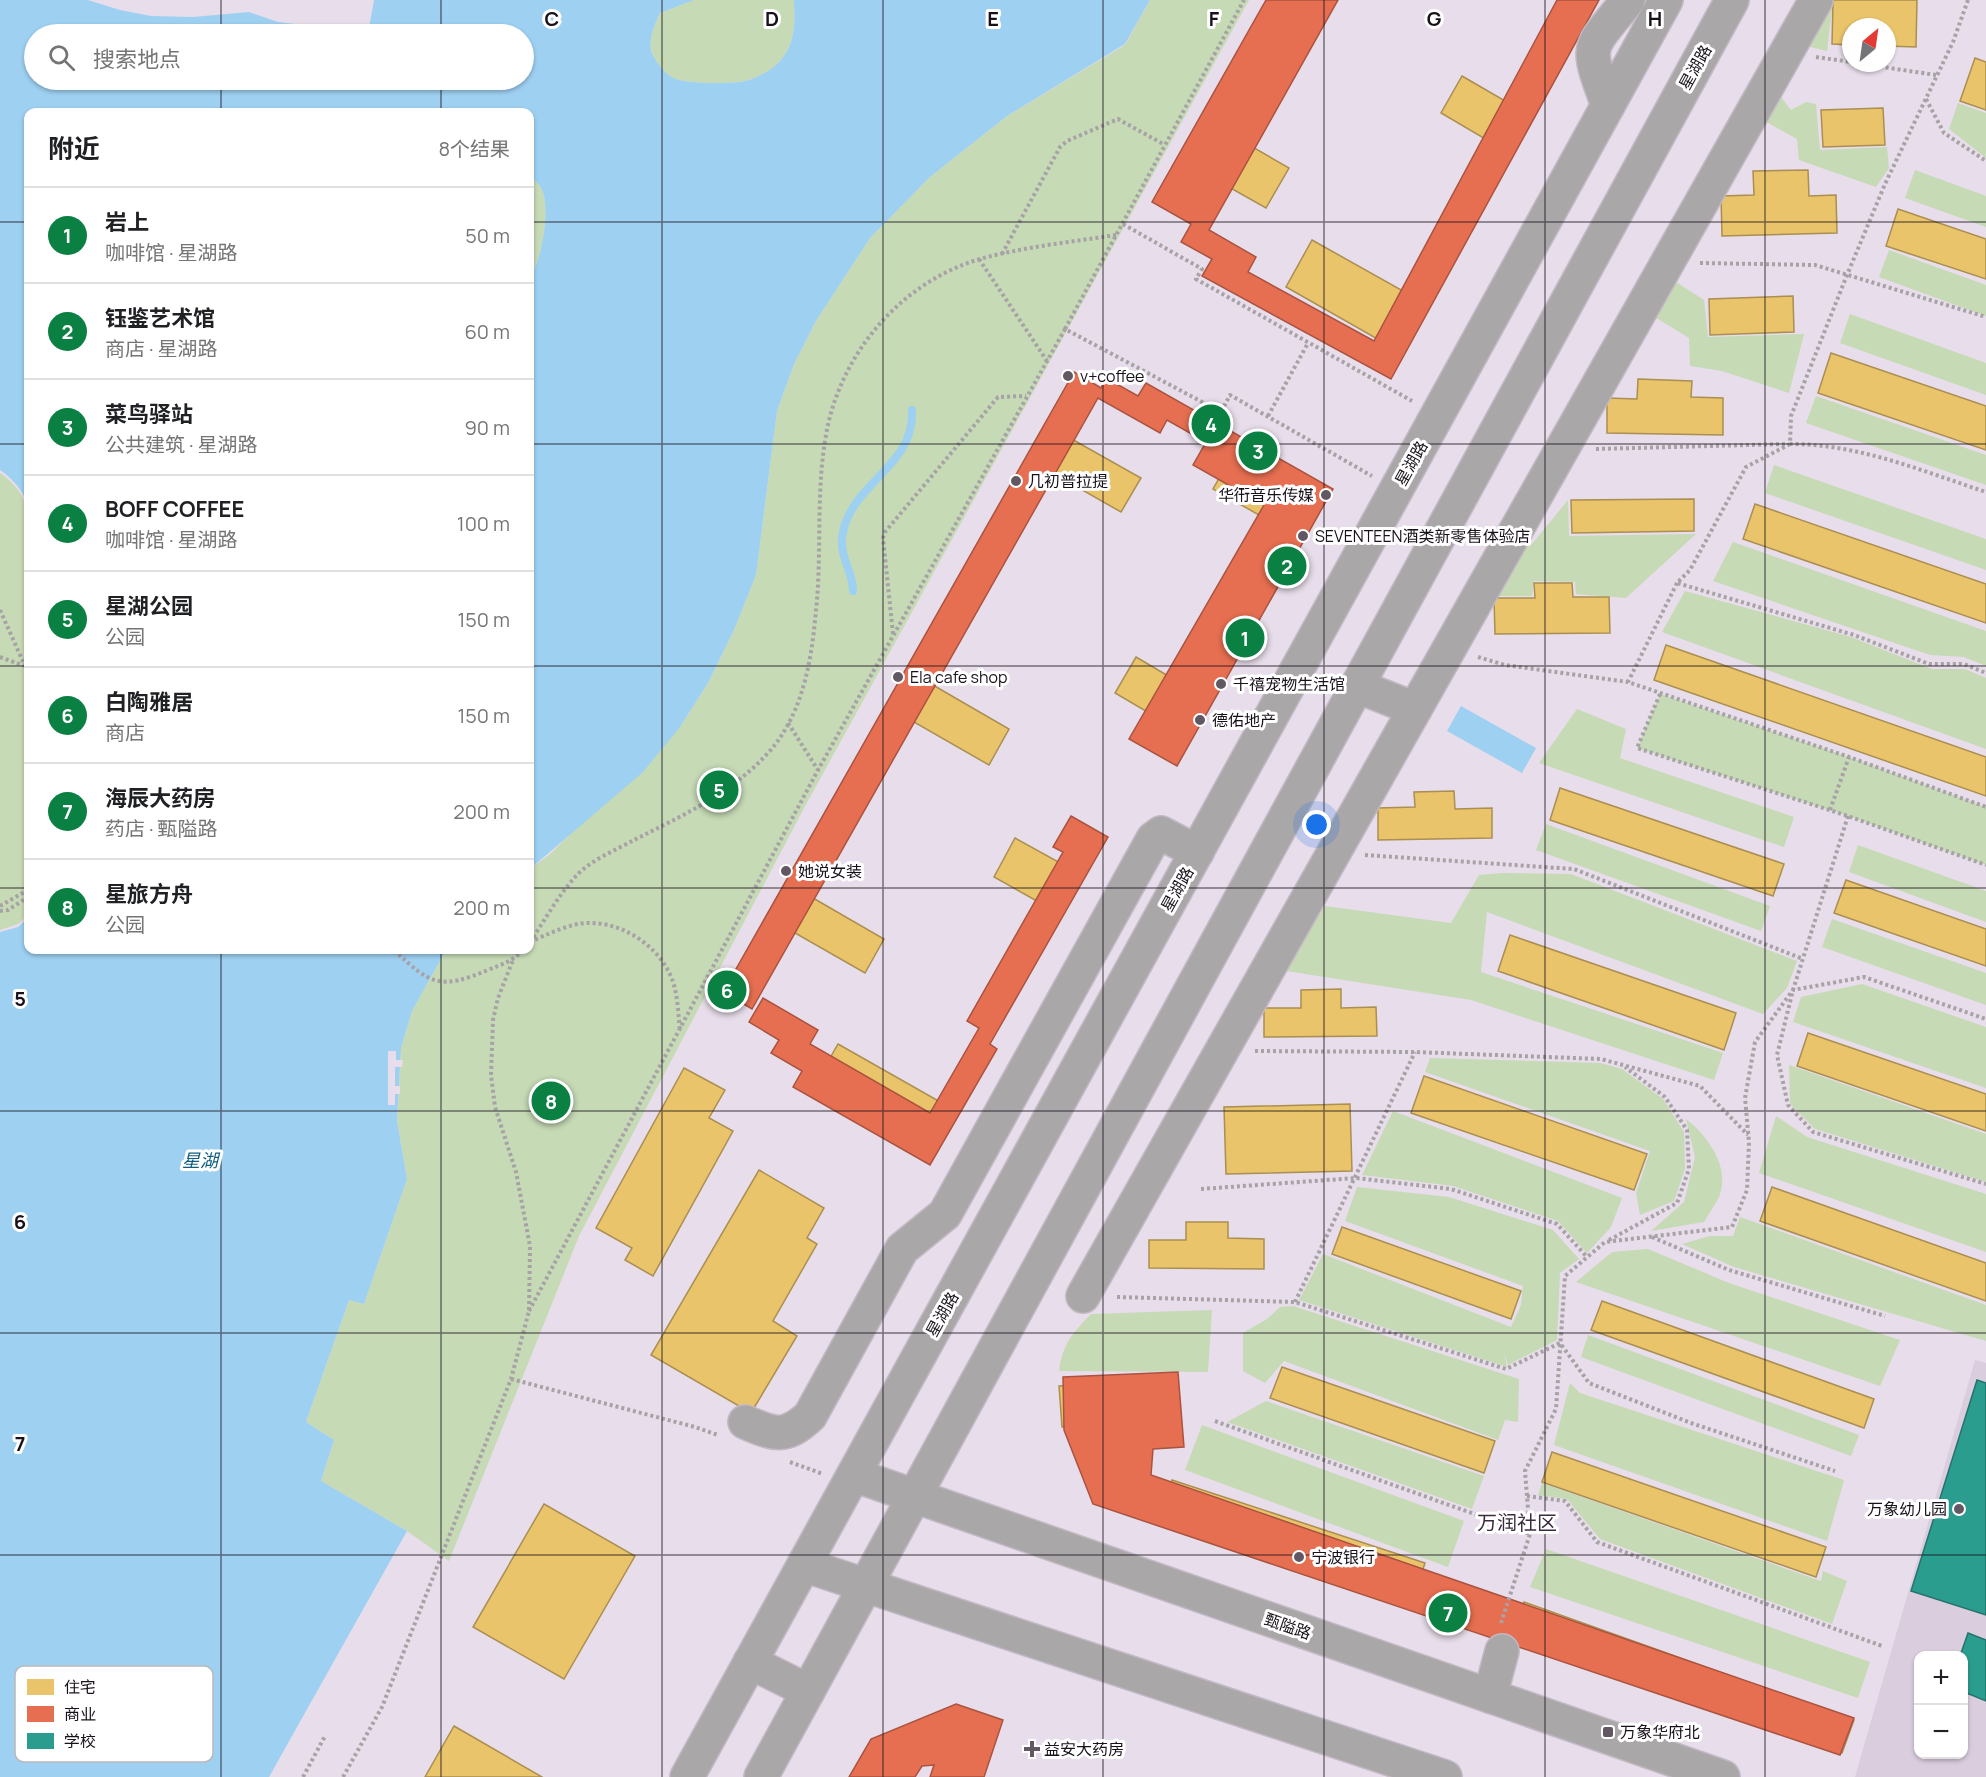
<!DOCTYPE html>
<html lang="zh">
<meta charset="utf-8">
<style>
body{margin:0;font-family:Manrope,"Noto Sans SC",sans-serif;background:#f6f6f6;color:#202124}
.controls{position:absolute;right:18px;bottom:18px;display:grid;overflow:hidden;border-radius:12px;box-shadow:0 2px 4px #0004}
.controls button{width:54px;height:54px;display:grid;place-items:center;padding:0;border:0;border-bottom:2px solid #e0e0e0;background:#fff;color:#202124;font:30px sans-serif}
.compass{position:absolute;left:1842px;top:18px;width:54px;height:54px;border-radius:50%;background:#fff;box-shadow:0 2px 4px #0004;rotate:29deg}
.you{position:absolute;left:1317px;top:825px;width:21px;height:21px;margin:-15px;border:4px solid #fff;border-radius:50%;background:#1a73e8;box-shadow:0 0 0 9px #1a73e833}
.badge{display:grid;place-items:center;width:39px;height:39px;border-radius:50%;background:#0b8043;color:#fff;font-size:20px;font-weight:700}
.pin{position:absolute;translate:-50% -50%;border:3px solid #fff;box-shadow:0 2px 6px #0006}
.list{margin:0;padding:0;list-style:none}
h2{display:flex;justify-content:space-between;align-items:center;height:78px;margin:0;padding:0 24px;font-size:26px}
h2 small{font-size:20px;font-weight:400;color:#757577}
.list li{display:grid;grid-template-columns:39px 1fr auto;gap:18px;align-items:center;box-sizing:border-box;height:96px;padding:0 24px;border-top:2px solid #e0e0e0}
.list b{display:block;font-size:22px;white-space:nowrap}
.list p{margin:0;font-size:20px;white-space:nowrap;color:#757577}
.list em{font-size:20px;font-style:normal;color:#757577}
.icon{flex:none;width:33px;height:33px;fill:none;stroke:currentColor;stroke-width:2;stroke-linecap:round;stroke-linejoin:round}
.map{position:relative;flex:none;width:1986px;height:1777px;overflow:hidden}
.search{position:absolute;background:#fff;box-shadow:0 2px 4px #0004;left:24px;top:24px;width:510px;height:66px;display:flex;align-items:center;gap:15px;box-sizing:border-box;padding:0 21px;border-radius:33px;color:#757577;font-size:22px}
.panel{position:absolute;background:#fff;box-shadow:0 2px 4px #0004;left:24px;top:108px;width:510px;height:846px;border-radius:12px}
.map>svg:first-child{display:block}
.education{fill:#dacede;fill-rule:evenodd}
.green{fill:#c6dab6}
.water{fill:#9ed0f2;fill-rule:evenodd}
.pier{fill:#e8ddea}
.homes{fill:#e9c46a;stroke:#aa8e52;stroke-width:1.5}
.shops{fill:#e76f51;stroke:#a95340;stroke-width:1.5}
.schools{fill:#2a9d8f;stroke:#25736c;stroke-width:1.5}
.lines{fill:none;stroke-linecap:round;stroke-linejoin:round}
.stream{stroke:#9ed0f2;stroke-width:8}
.minor-casing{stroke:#c2b9c4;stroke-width:36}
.path{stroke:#a7a2a5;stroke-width:4;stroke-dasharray:3 3;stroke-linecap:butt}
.minor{stroke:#aaa7a8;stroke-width:33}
.grid{fill:none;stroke:#18111a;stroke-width:1.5;stroke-opacity:0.55}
.poi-dot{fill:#615863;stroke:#fff;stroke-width:2}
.labels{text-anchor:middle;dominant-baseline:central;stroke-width:6;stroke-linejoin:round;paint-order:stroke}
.street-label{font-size:16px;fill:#18111a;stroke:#fff}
.poi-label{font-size:16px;fill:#18111a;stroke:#fff;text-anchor:start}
.water-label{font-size:18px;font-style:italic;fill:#0f5d81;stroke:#fff}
.quarter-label{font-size:20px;fill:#3b2b3e;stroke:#fff}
.key{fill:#fff;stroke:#bab8ba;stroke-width:1.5}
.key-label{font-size:16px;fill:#18111a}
.grid-label{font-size:20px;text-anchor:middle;font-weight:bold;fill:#18111a;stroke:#fff;stroke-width:6;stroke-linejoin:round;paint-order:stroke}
</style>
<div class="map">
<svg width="1986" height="1777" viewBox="0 0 1986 1777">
<rect width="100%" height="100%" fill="#e8ddea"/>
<path class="education" d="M1975,1360L1986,1363V1777H1855ZM1918,1656H1964V1754H1918Z"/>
<g class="green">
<path d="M694,0H794C795,22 796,43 780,61C772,70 757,78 745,81C733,84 687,84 676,79C665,76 655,62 652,52C647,40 655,24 660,13Z"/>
<path d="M1150,0H1249L804,808L579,1236L449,1561L407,1531L321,1481L334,1440L306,1422L349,1300L364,1304L407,1179L397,1121L401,1048L412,1011L446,950H530V869L549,855L680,727L708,683L734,630L756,575L777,411L794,364L816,321L870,238L930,177L1007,116L1125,45Z"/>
<path d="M1824,0H1833L1827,51L1802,45Z"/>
<path d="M1777,92L1791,110L1806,102L1816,104L1820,150L1887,147L1889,168L1876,187L1799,160L1797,139L1759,118Z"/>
<path d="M1958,103L1986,113V158L1949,129Z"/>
<path d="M1915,170L1986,196V227L1905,198Z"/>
<path d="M530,175C533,179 540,185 542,190C551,210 541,261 530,278Z"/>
<path d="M1889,250L1986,285V316L1879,277Z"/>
<path d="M1668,277L1704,300L1708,337L1804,334L1789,393L1722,371L1690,366L1689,338L1645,311Z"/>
<path d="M1850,314L1986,363V395L1840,343Z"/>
<path d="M1816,396L1986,455V485L1806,423Z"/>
<path d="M1774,465L1986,539V570L1765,493Z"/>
<path d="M0,473C29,493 27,510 28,541V915L18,924L0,930Z"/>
<path d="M1568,500L1569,536L1696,534L1626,598L1576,594L1575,582L1534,581L1532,596H1494L1515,539L1532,544Z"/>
<path d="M1733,542L1986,631V666L1964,657L1930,655L1713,581Z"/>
<path d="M1685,591L1851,637L1932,669H1965L1986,678V749L1662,632Z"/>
<path d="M1660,694L1849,757L1986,807V865L1848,816L1637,748Z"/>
<path d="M1577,709L1626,729L1620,758L1794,817L1784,847L1539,763Z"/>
<path d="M1546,824L1770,906L1761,931L1536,850Z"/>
<path d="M1858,845L1986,891V922L1849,872Z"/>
<path d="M1503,873L1571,874L1797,961L1787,988L1763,1014L1487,912L1481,972L1723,1053L1714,1080L1471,1000L1280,970L1325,906L1451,923L1479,875Z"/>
<path d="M1832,919L1986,973V1005L1822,947Z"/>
<path d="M1862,984L1986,1027V1088L1793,1022L1801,997Z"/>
<path d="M1430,1058L1600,1063L1622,1069L1663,1099L1684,1132L1685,1169L1674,1201L1640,1215L1636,1193L1650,1151L1425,1072Z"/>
<path d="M1789,1065L1986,1134V1182L1815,1129L1790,1104Z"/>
<path d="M1393,1111L1622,1198L1611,1227L1587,1253L1558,1221L1453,1186L1362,1175Z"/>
<path d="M1776,1116L1807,1137L1986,1194V1252L1759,1173Z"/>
<path d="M1686,1119C1708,1136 1731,1168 1719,1197C1715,1205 1709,1213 1704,1222L1651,1231L1684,1202L1695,1157Z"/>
<path d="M1357,1187L1449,1197L1553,1230L1579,1259L1560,1273L1557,1340L1508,1365L1504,1352L1507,1367L1299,1300L1323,1254L1511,1327L1521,1305L1523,1286L1345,1221Z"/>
<path d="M1740,1217L1986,1305V1341L1734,1267L1682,1244L1710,1236H1733Z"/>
<path d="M1648,1249L1729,1283L1900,1340L1880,1386L1576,1282L1612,1252Z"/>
<path d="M1293,1306L1519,1379L1518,1422L1505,1420L1498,1440L1284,1361L1265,1383L1243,1371V1333L1267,1319L1280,1307Z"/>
<path d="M1212,1310L1208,1372L1059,1371C1063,1343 1072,1334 1091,1314Z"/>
<path d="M1588,1335L1859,1435L1851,1456L1581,1357Z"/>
<path d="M1570,1383L1580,1393L1844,1480L1827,1541L1554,1445Z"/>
<path d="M1266,1401L1484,1476L1472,1509L1227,1422Z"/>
<path d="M1202,1425L1464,1521L1448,1567L1185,1470Z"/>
<path d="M1542,1483L1821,1581L1823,1571L1847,1581L1832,1624L1600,1539L1567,1499L1538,1495Z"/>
<path d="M1546,1549L1870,1662L1858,1698L1530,1587Z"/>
</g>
<g class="water">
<path d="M0,0H88L120,10L151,16L193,17L249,12L278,22L368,33L374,0H694L660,13C655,24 647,41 652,53C656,62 666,76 676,79C688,84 733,84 745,81C757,78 772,70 780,61C796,43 795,22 794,0H1150L1125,44L1007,116L930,177L870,238L816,321L794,364L777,411L756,575L734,630L708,683L680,727L643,772L530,869V278C541,261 551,210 542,190C540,185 533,179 530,175V112H28V511C28,495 13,479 0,470ZM34,34H524V80H34Z"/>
<path d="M1461,706L1536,748L1522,773L1447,731Z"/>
<path d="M28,918V950H446L412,1011L401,1048L397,1121L407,1179L364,1304L349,1300L306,1422L334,1440L321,1481L407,1531L269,1777H0V932L18,927Z"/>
</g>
<path class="pier" d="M388,1051H396V1060H403L402,1067H395V1086H400V1094H395V1105H388Z"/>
<g class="homes">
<path d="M1833,0H1917L1916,47L1887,46V27H1851V45L1832,44Z"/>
<path d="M1975,58L1986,62V110L1960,101Z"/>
<path d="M1462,76L1531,116L1509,153L1441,113Z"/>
<path d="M1883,108L1885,145L1823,147L1821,110Z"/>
<path d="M1202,118L1289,168L1266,208L1179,159Z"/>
<path d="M1808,170L1809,196L1836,195L1837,233L1722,236L1721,196L1754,195L1753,171Z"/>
<path d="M1898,209L1986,239V279L1886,246Z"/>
<path d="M1312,240L1428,305L1402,353L1286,287Z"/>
<path d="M1793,296L1794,332L1710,335L1709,299Z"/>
<path d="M1831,353L1986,406V450L1818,393Z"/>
<path d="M1638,379L1692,381L1691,397L1723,398V435L1607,433V398L1637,399Z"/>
<path d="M1045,424L1141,478L1121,512L1026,458Z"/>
<path d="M1234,452L1303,491L1282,528L1213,489Z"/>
<path d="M1694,499V531L1572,533L1571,500Z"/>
<path d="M1755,504L1986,584V623L1743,539Z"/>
<path d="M1534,583H1572L1573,597H1609L1610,633L1495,634L1494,598H1535Z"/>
<path d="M1666,645L1986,757V796L1654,680Z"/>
<path d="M1136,657L1204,697L1183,733L1115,693Z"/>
<path d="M907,670L1009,729L989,765L886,706Z"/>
<path d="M1560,788L1784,864L1773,896L1550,820Z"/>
<path d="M1454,791L1455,809L1492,808V838L1378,840V808L1415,807L1414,792Z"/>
<path d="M1015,838L1082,875L1060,914L994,877Z"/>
<path d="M1846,880L1986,929V966L1834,913Z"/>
<path d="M787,883L884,939L865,973L767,917Z"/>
<path d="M1510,935L1736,1013L1724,1050L1498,971Z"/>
<path d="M1341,989V1008L1376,1007L1377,1036L1264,1037V1008H1301V990Z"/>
<path d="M1808,1033L1986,1094V1131L1797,1066Z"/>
<path d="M838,1044L958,1112L933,1155L813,1088Z"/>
<path d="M684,1068L725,1090L709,1118L733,1131L653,1276L625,1260L632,1248L596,1228Z"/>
<path d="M1424,1076L1647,1154L1634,1190L1411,1113Z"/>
<path d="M1350,1104L1352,1171L1226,1174L1224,1107Z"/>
<path d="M759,1170L824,1208L807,1238L817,1244L773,1321L797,1336L751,1413L651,1355Z"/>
<path d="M1772,1187L1986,1263V1301L1760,1221Z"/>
<path d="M1186,1222H1228V1238L1264,1239V1269L1149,1268V1240H1186Z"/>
<path d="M1342,1227L1521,1291L1511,1319L1332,1254Z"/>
<path d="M1602,1301L1874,1399L1864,1428L1591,1330Z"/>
<path d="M1282,1367L1495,1441L1484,1473L1270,1398Z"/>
<path d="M1147,1381L1150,1422L1062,1427L1059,1386Z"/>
<path d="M1552,1452L1826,1547L1816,1577L1542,1482Z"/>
<path d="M1172,1480L1425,1563L1411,1606L1158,1523Z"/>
<path d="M544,1504L635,1556L564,1679L473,1627Z"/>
<path d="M1524,1602L1854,1720L1842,1753L1512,1636Z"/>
<path d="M454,1726L542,1777H425Z"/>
</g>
<g class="shops">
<path d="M1266,0H1338L1209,230L1256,257L1248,272L1374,341L1557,0H1599L1391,379L1202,276L1212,259L1181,242L1191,224L1152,202Z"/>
<path d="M1074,372L1101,388L1106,378L1138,396L1146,383L1333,489L1177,766L1129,739L1264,505L1193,465L1206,442L1167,420L1160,433L1098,398L752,1009L723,992Z"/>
<path d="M1071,816L1108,837L990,1044L997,1049L930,1165L793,1087L802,1071L771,1053L779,1040L749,1022L763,998L818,1030L810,1044L930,1113L979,1028L967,1021L1063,852L1053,847Z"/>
<path d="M1178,1372L1184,1447L1153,1449L1151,1475L1854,1718L1840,1755L1093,1504L1064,1430L1063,1377Z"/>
<path d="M956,1704L1003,1720L984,1777H930L934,1765L922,1766L915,1777H849L871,1739Z"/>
</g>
<g class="schools">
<path d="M1977,1380L1986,1383V1615L1911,1591Z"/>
<path d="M1968,1633L1986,1640V1701L1964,1692V1656H1960Z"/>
</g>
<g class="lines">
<path class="stream" d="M853,591C853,569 838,558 843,532C853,482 915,466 912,410"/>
<defs>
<g id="minor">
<path d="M1608,105C1584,41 1588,51 1628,0"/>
<path d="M1357,686L1415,709"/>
<path d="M1083,1296L1816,0"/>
<path d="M745,1422C775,1435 785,1439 810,1416L902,1249L945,1214L1153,839L1161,833L1197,852"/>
<path d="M854,1475L1723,1777"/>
<path d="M804,1565L1445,1777"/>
<path d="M750,1662L808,1691"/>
<path d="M1490,1696L1502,1651"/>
<path d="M687,1777L1666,0"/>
<path d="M761,1777L1732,0"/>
</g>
</defs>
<use href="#minor" class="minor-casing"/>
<g class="path">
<path d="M1968,0L1953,42L1885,184L1847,275L1791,416L1790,444C1859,444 1922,471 1986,492"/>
<path d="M1816,57L1851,62"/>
<path d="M1856,63L1936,75"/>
<path d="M1926,99L1944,133L1986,161"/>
<path d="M1123,224L1202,269L1196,279L1412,401"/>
<path d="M1002,254L1060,147L1067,141L1118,119L1165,145"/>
<path d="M979,259L1047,361"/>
<path d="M1700,263L1815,265L1986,317"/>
<path d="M1065,329L1244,0"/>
<path d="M1268,416L1308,343"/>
<path d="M1790,444L1746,467L1690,570L1677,583L1854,635L1929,664H1964L1986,673"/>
<path d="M1596,449L1787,444"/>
<path d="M1677,583L1628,682L1849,757L1986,807"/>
<path d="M0,610L25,666"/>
<path d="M893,634L883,538L885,532L998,397L1026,396"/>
<path d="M0,657L25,666L28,671"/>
<path d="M1478,657L1505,665L1628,682"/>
<path d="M1660,694L1637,748L1848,816L1986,865"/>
<path d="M788,723L818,770"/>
<path d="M1830,810L1849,757"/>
<path d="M1848,816L1793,990L1777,1055L1788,1105L1813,1132L1986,1184"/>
<path d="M1365,855L1574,869L1803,959"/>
<path d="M0,906L28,890"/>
<path d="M0,911L8,910L28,897"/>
<path d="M530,942C545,920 559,894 577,875C591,860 616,850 634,840C684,815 738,790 774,746C804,708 812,657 816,610C822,554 816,497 825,441C837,358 898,283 980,259C1023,247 1071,242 1116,235"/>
<path d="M530,942C546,935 570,923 588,923C623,922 659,946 672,979C678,995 678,1013 680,1030"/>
<path d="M394,950C431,985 440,990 488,970C502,964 512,962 523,950"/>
<path d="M1255,1051L1415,1052L1601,1059L1700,1086L1748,1135"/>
<path d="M1201,1189L1356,1178L1451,1189L1557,1224L1587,1257"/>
<path d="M1652,1237L1729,1270L1885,1316"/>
<path d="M1609,1240L1677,1203L1689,1169L1687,1130L1665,1097L1625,1067"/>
<path d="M1117,1297L1295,1302L1506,1369L1560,1343L1589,1383L1691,1423L1835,1471"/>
<path d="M1295,1302L1415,1052"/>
<path d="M529,1311L818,770L1065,329L1221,412L1230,395L1372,476"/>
<path d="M511,1379L695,1427L718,1435"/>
<path d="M1215,1421L1530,1534"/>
<path d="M790,1462L823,1474"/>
<path d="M1527,1496L1565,1501L1597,1542L1882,1646"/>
<path d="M1501,1623L1530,1534L1525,1471L1556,1409L1565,1276L1605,1242L1732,1227L1747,1190L1749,1142L1745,1098L1755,1042L1793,990L1864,977L1986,1019"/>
<path d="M303,1777L325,1736"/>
<path d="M343,1777L382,1707L511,1379L529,1311L530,1246L516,1172L495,1107L491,1075L493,1020L498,998L513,960"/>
</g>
<use href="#minor" class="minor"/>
</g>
<path class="grid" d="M221,0V34M441,0V34M662,0V1777M883,0V1777M1103,0V1777M1324,0V1777M1545,0V1777M1765,0V1777M221,80V112M441,80V112M0,222H28M530,222H1986M0,444H28M530,444H1986M0,666H28M530,666H1986M0,888H28M530,888H1986M221,950V1777M441,950V1777M0,1111H1986M0,1333H1986M0,1555H1986"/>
<g class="poi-dot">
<circle cx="1068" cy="376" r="6"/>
<circle cx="1016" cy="481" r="6"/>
<circle cx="1326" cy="495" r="6"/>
<circle cx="1303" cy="536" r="6"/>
<circle cx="898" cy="677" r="6"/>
<circle cx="1221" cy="684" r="6"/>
<circle cx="1200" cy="720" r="6"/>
<circle cx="786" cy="871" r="6"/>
<circle cx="1959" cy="1509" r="6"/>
<circle cx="1299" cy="1557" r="6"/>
<rect x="1602" y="1726" width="12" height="12" rx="3"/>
<path d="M1029 1740h6v6h6v6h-6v6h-6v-6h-6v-6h6z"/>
</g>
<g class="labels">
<g class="street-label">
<text transform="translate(1695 67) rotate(-61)">星湖路</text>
<text transform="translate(1411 463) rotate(-61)">星湖路</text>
<text transform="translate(1177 889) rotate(-61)">星湖路</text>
<text transform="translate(942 1314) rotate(-61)">星湖路</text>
<text transform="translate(1288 1626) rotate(19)">甄隘路</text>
</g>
<g class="poi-label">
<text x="1080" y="376">v+coffee</text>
<text x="1028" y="481">几初普拉提</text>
<text x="1314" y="495" text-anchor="end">华衎音乐传媒</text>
<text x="1315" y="536">SEVENTEEN酒类新零售体验店</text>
<text x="910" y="677">Ela cafe shop</text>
<text x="1233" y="684">千禧宠物生活馆</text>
<text x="1212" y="720">德佑地产</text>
<text x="798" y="871">她说女装</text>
<text x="1947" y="1509" text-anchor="end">万象幼儿园</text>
<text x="1311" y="1557">宁波银行</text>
<text x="1620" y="1732">万象华府北</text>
<text x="1044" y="1749">益安大药房</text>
</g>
<g class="water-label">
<text x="200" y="1160">星湖</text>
</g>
<g class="quarter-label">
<text x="1517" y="1522">万润社区</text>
</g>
</g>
<rect x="15" y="1666" width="198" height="96" rx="9" class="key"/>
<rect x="27" y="1679" width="27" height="16" fill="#e9c46a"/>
<rect x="27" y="1706" width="27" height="16" fill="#e76f51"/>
<rect x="27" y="1733" width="27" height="16" fill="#2a9d8f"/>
<g class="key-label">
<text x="64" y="1693">住宅</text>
<text x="64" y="1720">商业</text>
<text x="64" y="1747">学校</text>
</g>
<g class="grid-label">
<text x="552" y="26">C</text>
<text x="772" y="26">D</text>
<text x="993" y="26">E</text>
<text x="1214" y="26">F</text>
<text x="1434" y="26">G</text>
<text x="1655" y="26">H</text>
<text x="20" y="1006">5</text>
<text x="20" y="1229">6</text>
<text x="20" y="1451">7</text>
</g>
</svg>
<div class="controls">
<button>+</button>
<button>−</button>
</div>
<svg class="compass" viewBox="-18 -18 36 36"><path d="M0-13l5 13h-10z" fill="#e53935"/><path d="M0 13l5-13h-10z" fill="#757577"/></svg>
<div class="you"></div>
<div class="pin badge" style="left:1245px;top:638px">1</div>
<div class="pin badge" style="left:1287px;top:566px">2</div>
<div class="pin badge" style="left:1258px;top:451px">3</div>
<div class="pin badge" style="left:1211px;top:424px">4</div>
<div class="pin badge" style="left:719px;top:790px">5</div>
<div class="pin badge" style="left:727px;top:990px">6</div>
<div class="pin badge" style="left:1448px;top:1613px">7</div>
<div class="pin badge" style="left:551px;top:1101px">8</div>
<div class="search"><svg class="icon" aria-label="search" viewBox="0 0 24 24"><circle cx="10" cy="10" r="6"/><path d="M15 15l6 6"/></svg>搜索地点</div>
<section class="panel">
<h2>附近<small>8个结果</small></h2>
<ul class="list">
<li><span class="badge">1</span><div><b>岩上</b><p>咖啡馆 · 星湖路</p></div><em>50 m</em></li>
<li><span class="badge">2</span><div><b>钰鉴艺术馆</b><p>商店 · 星湖路</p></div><em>60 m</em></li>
<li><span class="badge">3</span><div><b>菜鸟驿站</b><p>公共建筑 · 星湖路</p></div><em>90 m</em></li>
<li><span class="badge">4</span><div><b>BOFF COFFEE</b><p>咖啡馆 · 星湖路</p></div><em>100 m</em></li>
<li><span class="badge">5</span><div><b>星湖公园</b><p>公园</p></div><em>150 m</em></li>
<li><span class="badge">6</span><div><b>白陶雅居</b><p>商店</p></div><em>150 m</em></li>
<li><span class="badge">7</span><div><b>海辰大药房</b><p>药店 · 甄隘路</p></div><em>200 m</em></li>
<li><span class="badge">8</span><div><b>星旅方舟</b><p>公园</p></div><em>200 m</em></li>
</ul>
</section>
</div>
